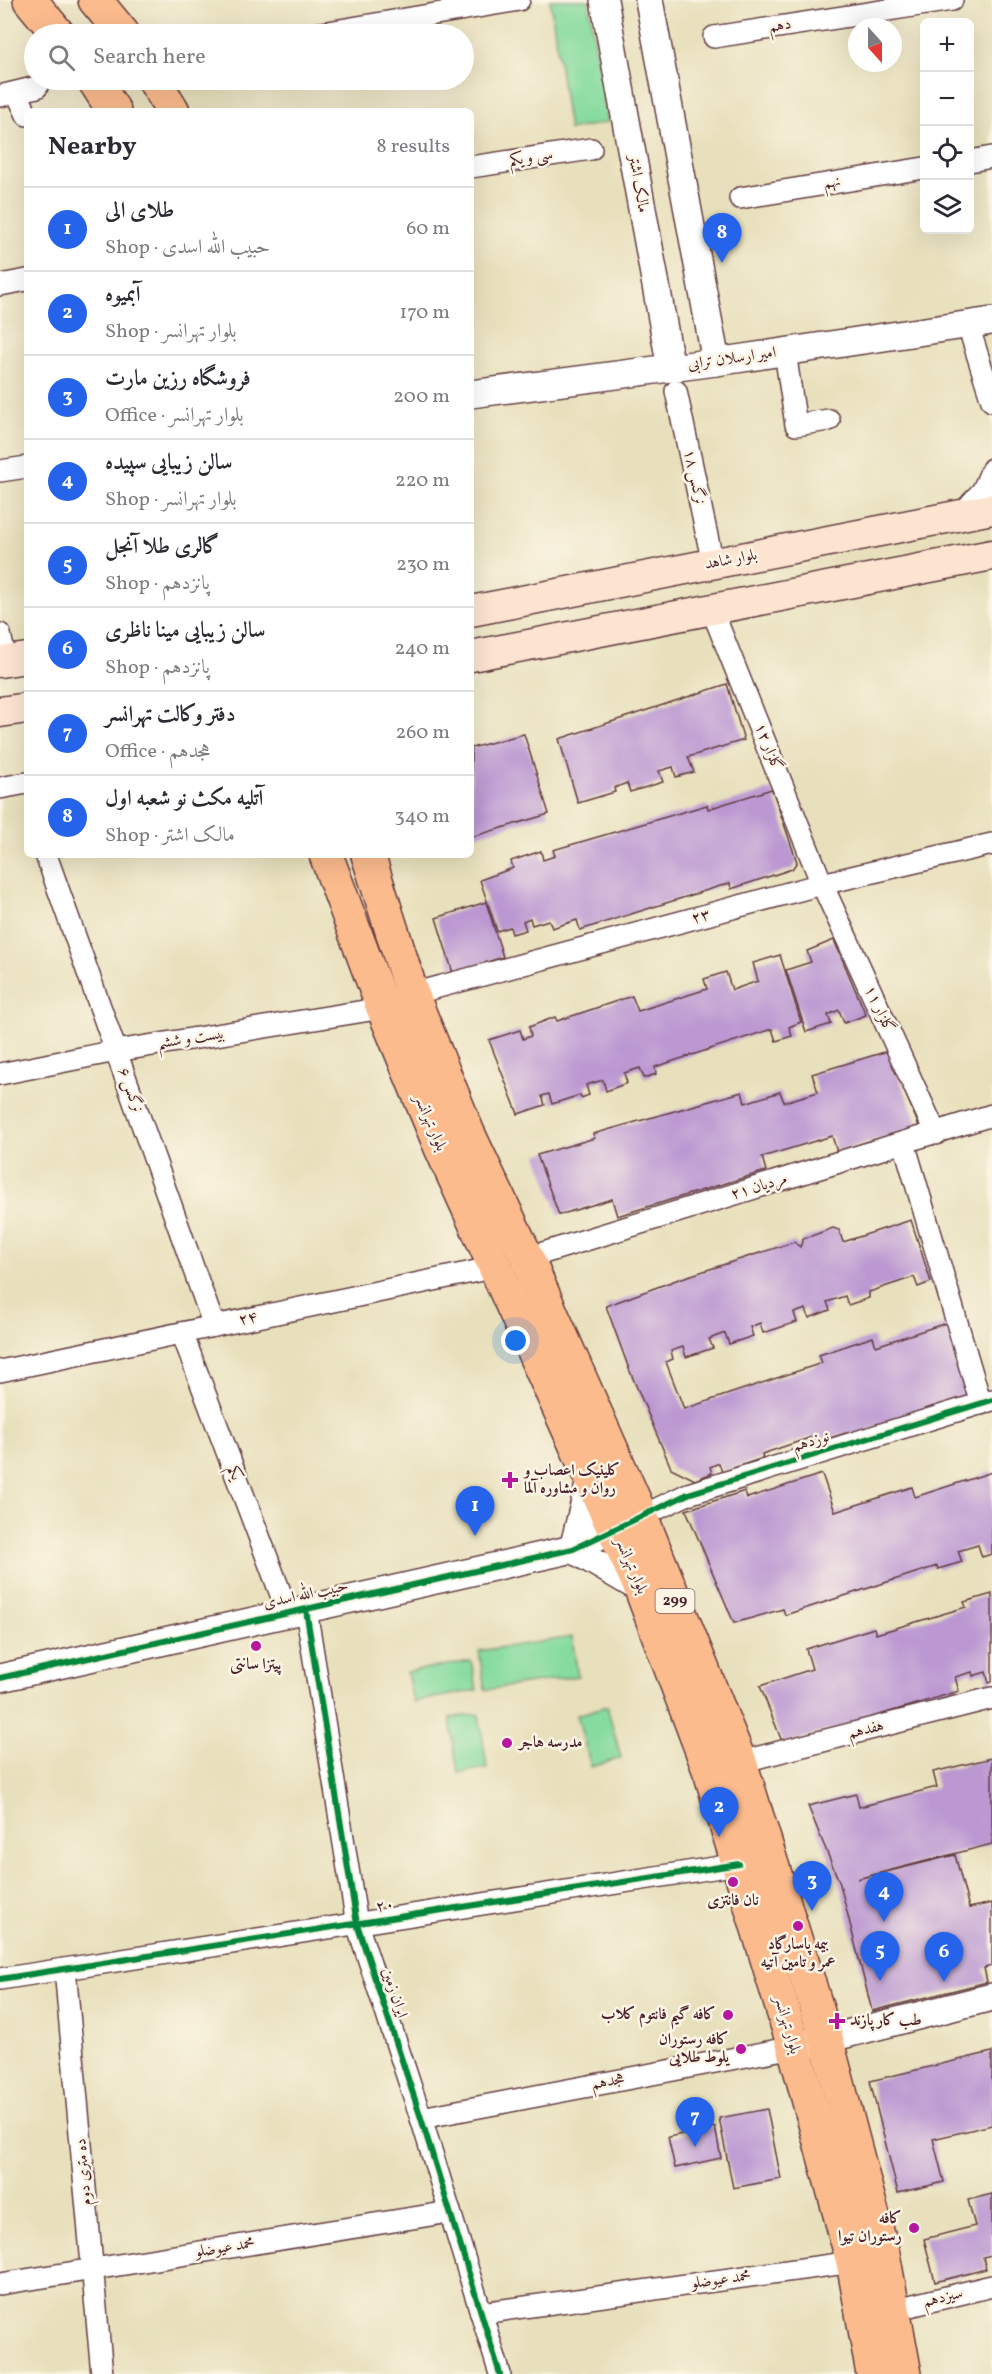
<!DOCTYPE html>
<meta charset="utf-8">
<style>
body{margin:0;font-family:Vollkorn,Amiri,serif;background:#f7f7f7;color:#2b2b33}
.controls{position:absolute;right:18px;top:18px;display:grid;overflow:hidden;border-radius:9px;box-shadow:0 6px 24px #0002}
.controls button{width:54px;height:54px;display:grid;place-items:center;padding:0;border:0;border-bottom:2px solid #e1e1e2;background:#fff;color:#2b2b33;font:30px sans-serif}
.compass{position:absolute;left:848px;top:18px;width:54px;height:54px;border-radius:50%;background:#fff;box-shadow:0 6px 24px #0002;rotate:159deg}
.you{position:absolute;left:516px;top:1341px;width:21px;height:21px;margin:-15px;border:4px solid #fff;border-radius:50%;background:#1a73e8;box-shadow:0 0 0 9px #1a73e833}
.badge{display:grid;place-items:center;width:39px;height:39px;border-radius:50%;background:#2563eb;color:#fff;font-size:20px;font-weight:700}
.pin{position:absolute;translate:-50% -50px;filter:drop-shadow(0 2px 3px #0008)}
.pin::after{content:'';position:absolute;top:32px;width:21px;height:18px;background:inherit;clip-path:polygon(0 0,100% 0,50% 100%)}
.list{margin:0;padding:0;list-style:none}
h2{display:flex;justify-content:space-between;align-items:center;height:78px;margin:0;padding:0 24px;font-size:26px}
h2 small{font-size:20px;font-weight:400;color:#7c7c81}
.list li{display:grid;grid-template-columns:39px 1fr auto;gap:18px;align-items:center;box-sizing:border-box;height:84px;padding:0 24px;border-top:2px solid #e1e1e2}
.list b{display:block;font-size:22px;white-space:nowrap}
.list p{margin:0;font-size:20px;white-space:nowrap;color:#7c7c81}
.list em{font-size:20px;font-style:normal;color:#7c7c81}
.icon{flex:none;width:33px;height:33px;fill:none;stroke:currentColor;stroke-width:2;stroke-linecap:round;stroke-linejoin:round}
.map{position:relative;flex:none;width:992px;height:2374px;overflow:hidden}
.search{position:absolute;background:#fff;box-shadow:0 6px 24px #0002;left:24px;top:24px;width:450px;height:66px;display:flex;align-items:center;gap:15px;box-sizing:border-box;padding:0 21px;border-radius:33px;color:#7c7c81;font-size:22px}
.panel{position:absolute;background:#fff;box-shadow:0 6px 24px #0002;left:24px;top:108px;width:450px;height:750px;border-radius:9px}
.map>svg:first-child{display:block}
.green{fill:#86db9f;stroke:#687d65;stroke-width:1.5}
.building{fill:#bb98d2}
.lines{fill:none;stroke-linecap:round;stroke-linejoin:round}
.minor-casing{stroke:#623c41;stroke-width:24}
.tertiary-casing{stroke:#623c41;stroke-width:30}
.secondary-casing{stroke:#623c41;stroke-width:33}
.primary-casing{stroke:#623c41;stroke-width:36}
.minor{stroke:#fff;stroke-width:21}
.tertiary{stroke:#fff;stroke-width:27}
.secondary{stroke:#fde4d1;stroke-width:30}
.primary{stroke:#fbbb8d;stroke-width:33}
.cycleway-casing{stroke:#fcf5e5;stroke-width:10}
.cycleway{stroke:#00873e;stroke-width:6}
.poi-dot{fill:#b5179e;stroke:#fcf5e5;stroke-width:2}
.labels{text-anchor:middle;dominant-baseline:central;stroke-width:5;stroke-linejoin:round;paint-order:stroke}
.shield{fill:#fcf5e5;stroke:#7f5f63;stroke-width:1.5}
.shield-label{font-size:15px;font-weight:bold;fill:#4a1f2b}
.street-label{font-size:16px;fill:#4a1f2b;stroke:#fcf5e5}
.poi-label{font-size:16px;font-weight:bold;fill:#4a1f2b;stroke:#fcf5e5;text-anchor:start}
</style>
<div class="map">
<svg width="992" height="2374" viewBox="0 0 992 2374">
<rect width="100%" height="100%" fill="#fcf5e5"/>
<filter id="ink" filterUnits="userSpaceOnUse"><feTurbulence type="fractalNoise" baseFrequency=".0167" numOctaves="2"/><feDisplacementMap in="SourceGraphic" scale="12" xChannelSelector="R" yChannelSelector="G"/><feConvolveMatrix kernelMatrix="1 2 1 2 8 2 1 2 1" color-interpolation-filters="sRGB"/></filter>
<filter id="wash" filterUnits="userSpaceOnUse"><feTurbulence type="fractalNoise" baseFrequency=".008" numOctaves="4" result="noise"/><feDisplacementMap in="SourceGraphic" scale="24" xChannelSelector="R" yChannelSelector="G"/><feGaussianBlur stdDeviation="1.35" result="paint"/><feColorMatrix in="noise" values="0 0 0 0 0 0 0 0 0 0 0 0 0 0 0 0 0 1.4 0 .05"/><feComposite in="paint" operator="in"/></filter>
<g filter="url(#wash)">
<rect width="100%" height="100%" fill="#e8e0bc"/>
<g class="green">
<path d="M550,0H588L608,122L569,130Z"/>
<path d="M572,1637L578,1676L485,1690L479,1651Z"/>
<path d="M471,1661L477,1690L413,1702L407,1672Z"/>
<path d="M607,1706L621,1758L591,1767L577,1715Z"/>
<path d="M479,1714L487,1768L458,1773L450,1718Z"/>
</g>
<g id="blocks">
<g class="building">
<path d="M727,684L744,740L688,757L694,772L676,777L673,767L659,771L663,782L630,792L627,783L614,788L615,792L578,803L559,739Z"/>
<path d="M524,734L549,814L471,837V748Z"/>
<path d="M772,789L797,862L792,869L731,889L730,883L580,930L577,920L552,928L549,920L532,925L530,918L523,921L526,930L512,934L510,927L497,931L480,880L513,868L511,861L541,851L543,860L555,856L553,850L707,805L708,809Z"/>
<path d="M486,902L503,957L453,973L436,918Z"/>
<path d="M834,940L866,1015L844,1023L839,1010L828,1015L831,1024L806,1032L786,970L811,962L807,951Z"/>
<path d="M780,955L801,1022L789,1027L792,1036L776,1041L772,1029L655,1067L656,1074L644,1078L640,1068L624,1073L627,1083L606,1091L603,1080L586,1085L589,1095L581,1098L580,1095L552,1104L549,1094L542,1096L545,1105L518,1114L489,1040L520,1030L523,1039L531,1036L529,1027L555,1017L557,1021L632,996L638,1011L707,989L704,979L726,972L732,990L758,981L753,963Z"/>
<path d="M888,1051L919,1126L837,1152L832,1136L762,1157L766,1171L617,1216L612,1199L559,1215L537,1155L595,1138L593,1134L742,1092L745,1103L780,1092L784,1102L818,1092L812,1074Z"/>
<path d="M911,1220L931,1282L918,1287L914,1277L869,1292V1298L848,1305L845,1296L827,1302L830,1310L809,1318L806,1309L794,1313L797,1322L763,1333L760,1323L750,1327L753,1336L729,1344L725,1333L709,1339L713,1348L686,1357L683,1347L671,1351L673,1359L666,1362L684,1409L822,1363L819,1355L873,1337L876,1346L946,1323L971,1395L847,1437L846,1433L814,1443L812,1437L762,1454L763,1458L722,1472L719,1463L710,1467L712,1473L695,1480L671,1468L629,1369L606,1306L679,1279L794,1242L800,1247L803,1239L833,1228L839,1230L843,1242Z"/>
<path d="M992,1472V1554L982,1557L978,1545L958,1551L962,1562L938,1569L937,1566L785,1615L783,1609L734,1623L686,1510L745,1491L747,1498L822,1474L835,1512L912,1487L915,1497Z"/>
<path d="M992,1594V1682L989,1683L986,1672L973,1676L972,1672L955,1677L959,1691L783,1744L760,1686L812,1669L806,1649L874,1628L876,1634L966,1607L964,1602Z"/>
<path d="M992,1758V1844L857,1879L955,1855L969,1908L992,1903V1966L984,1968L987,1982L872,2011L840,1884L808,1806L856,1794L859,1807L937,1787L933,1772Z"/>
<path d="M992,2052V2125L933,2139L944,2182L898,2193L870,2081Z"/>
<path d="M767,2109L781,2179L733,2188L719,2118Z"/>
<path d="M715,2127L721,2158L675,2168L668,2137Z"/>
<path d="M992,2194V2255L983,2257L986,2269L935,2282L924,2239L975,2226L968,2200Z"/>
</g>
</g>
</g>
<g filter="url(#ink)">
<use href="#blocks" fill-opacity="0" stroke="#623c41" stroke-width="1.5"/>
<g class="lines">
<defs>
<g id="minor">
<path d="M316,34L519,0"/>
<path d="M714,37L952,0"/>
<path d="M17,93L27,115"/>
<path d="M0,96L37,87"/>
<path d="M970,161L992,157"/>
<path d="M471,167L591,149"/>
<path d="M740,198L924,168"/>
<path d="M0,285L27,280"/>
<path d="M968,325L992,401"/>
<path d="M785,352L796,425L829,420"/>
<path d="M676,391L713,564"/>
<path d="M0,471L27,467"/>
<path d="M961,515L983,490L992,469"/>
<path d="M712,610L822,884L936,1134"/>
<path d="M0,634L6,661"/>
<path d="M0,788L27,783"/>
<path d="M46,855L214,1326"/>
<path d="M412,994L822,884L992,844"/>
<path d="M0,1074L116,1051L383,1008"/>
<path d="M904,1143L981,1404"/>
<path d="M527,1258L992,1115"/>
<path d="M182,1333L288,1613"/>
<path d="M0,1371L496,1267"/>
<path d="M632,1521L688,1494L992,1400"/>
<path d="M306,1610L357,1924L421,2118L500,2374"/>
<path d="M740,1762L992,1698"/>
<path d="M65,1969L102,2374"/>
<path d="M0,1979L739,1864"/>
<path d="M421,2118L794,2047"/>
<path d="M0,2284L450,2212"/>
<path d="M893,2310L992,2286"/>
<path d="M481,2313L853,2262"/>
</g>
<g id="tertiary">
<path d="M604,0L671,368"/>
<path d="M649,0L716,362"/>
<path d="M471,394L716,362L992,321"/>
<path d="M591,1477L573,1549L641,1589"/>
<path d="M0,1678L573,1549L615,1528"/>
<path d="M807,2044L992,1997"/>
</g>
<g id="secondary">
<path d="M471,611L992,509"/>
<path d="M471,656L992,555"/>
<path d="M0,662L27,658"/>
<path d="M0,712L27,708"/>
</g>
<g id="primary">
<path d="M30,0L58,34"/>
<path d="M95,0L123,34"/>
<path d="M94,80L114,111"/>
<path d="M154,80L173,111"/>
<path d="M326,855L383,1008L441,1148L641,1589L711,1775L794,2047L853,2262L873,2374"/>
<path d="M368,855L412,994L468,1133L527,1258L641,1516L740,1762L826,2038L883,2254L905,2374"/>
</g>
</defs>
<use href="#minor" class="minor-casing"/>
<use href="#tertiary" class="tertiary-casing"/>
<use href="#secondary" class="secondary-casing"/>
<use href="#primary" class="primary-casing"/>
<use href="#minor" class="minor"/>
<use href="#tertiary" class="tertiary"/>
<use href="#secondary" class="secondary"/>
<use href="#primary" class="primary"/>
<defs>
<g id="cycleway">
<path d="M306,1610L357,1924L421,2118L500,2374"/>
<path d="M0,1678L573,1549L688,1494L992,1400"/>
<path d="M0,1979L739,1864"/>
</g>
</defs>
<use href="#cycleway" class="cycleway-casing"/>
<use href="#cycleway" class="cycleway"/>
</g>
</g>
<g class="poi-dot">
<path d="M507 1471h6v6h6v6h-6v6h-6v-6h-6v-6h6z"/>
<circle cx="256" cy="1646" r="6"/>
<circle cx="507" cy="1743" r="6"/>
<circle cx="733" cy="1882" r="6"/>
<circle cx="798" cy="1926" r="6"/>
<circle cx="728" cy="2015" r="6"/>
<path d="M834 2012h6v6h6v6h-6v6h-6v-6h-6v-6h6z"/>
<circle cx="741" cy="2049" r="6"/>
<circle cx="914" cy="2228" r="6"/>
</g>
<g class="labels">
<rect class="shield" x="655.5" y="1589" width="39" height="24" rx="4.5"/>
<g class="shield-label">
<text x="675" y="1601">299</text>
</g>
<g class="street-label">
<text transform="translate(780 26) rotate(-9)">دهم</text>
<text transform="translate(531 158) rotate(-9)">سی و یکم</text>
<text transform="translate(832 183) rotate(-9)">نهم</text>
<text transform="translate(638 184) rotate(80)">مالک اشتر</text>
<text transform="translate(732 359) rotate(-8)">امیر ارسلان ترابی</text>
<text transform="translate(694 477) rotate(78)">نرگس ۱۸</text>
<text transform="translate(731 560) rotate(-11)">بلوار شاهد</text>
<text transform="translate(768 747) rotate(68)">گلزار ۱۲</text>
<text transform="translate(701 917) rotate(-15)">۲۳</text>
<text transform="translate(879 1009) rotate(65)">گلزار ۱۱</text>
<text transform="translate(191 1039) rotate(-9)">بیست و ششم</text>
<text transform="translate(130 1090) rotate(70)">نرگس ۶</text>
<text transform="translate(430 1123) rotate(67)">بلوار تهرانسر</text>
<text transform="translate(759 1187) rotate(-17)">۲۱ مردیان</text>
<text transform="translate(248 1319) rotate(-12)">۲۴</text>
<text transform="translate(811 1442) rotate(-17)">نوزدهم</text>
<text transform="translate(234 1473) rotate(69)">یکم</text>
<text transform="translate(631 1566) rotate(67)">بلوار تهرانسر</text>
<text transform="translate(306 1595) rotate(-12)">حبیب الله اسدی</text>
<text transform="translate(866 1730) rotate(-14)">هفدهم</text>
<text transform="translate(385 1906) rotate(-9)">۲۰</text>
<text transform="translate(394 1993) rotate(72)">ایران زمین</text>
<text transform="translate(787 2025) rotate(74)">بلوار تهرانسر</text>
<text transform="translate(608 2082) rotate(-11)">هجدهم</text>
<text transform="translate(84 2172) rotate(-95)">ده متری دوم</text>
<text transform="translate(225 2248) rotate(-9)">محمد عیوضلو</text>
<text transform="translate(721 2280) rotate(-8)">محمد عیوضلو</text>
<text transform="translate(943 2298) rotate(-14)">سیزدهم</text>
</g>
<g class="poi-label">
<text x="524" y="1471">کلینیک اعصاب و<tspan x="524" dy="18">روان و مشاوره آلما</tspan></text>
<text x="256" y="1665" text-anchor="middle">پیتزا سانتی</text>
<text x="519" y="1743">مدرسه هاجر</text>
<text x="733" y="1901" text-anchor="middle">نان فانتزی</text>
<text x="798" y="1945" text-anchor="middle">بیمه پاسارگاد<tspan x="798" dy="18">عمر و تامین آتیه</tspan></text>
<text x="716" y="2015" text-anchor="end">کافه گیم فانتوم کلاب</text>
<text x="850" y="2021">طب کار پازند</text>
<text x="729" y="2040" text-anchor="end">کافه رستوران<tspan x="729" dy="18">يلوط طلایی</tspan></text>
<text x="902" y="2219" text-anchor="end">کافه<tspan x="902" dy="18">رستوران تیوا</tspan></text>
</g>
</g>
</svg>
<div class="controls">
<button>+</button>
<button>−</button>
<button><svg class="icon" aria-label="locate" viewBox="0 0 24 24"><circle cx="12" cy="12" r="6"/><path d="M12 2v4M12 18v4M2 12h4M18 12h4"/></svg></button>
<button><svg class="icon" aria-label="layers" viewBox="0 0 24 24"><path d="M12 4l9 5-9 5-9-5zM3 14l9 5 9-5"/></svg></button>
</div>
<svg class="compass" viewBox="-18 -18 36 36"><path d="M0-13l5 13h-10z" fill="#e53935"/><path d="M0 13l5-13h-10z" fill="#7c7c81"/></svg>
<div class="you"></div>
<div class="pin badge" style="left:475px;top:1536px">1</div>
<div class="pin badge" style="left:719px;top:1837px">2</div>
<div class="pin badge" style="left:812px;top:1911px">3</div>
<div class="pin badge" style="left:884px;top:1922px">4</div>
<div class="pin badge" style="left:880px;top:1981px">5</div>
<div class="pin badge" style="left:944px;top:1982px">6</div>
<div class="pin badge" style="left:695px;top:2147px">7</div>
<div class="pin badge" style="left:722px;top:263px">8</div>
<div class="search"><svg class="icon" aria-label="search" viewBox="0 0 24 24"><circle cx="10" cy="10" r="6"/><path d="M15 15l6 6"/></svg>Search here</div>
<section class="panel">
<h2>Nearby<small>8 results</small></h2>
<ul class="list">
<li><span class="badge">1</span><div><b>طلای الی</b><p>Shop · حبیب الله اسدی</p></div><em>60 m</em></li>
<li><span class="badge">2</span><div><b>آبمیوه</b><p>Shop · بلوار تهرانسر</p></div><em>170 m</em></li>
<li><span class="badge">3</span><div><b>فروشگاه رزین مارت</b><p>Office · بلوار تهرانسر</p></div><em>200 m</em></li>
<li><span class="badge">4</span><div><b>سالن زیبایی سپیده</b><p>Shop · بلوار تهرانسر</p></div><em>220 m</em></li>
<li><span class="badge">5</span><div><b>گالری طلا آنجل</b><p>Shop · پانزدهم</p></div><em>230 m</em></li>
<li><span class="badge">6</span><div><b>سالن زیبایی مینا ناظری</b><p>Shop · پانزدهم</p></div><em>240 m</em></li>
<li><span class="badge">7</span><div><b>دفتر وکالت تهرانسر</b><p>Office · هجدهم</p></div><em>260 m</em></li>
<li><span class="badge">8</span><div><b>آتلیه مکث نو شعبه اول</b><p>Shop · مالک اشتر</p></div><em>340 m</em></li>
</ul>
</section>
</div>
